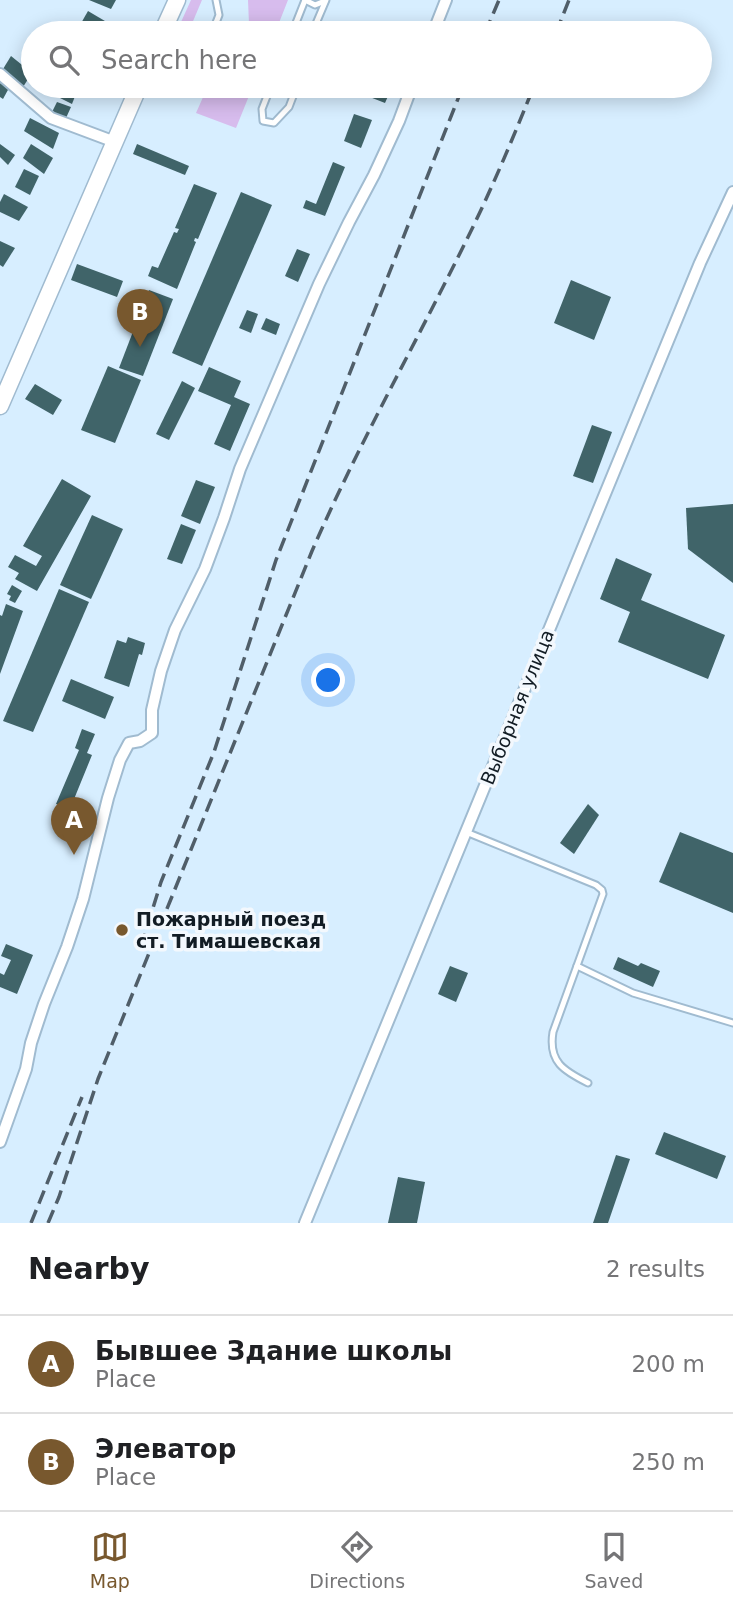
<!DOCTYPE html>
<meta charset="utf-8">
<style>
body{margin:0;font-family:"DejaVu Sans",sans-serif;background:#f2f2f2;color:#202124}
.you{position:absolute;left:329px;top:681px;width:24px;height:24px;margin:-18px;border:5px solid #fff;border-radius:50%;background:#1a73e8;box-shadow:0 0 0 10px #1a73e833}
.badge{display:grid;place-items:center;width:46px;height:46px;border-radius:50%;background:#78582e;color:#fff;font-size:23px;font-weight:700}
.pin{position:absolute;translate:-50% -58px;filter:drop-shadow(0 2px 4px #0008)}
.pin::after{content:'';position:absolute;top:37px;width:24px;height:21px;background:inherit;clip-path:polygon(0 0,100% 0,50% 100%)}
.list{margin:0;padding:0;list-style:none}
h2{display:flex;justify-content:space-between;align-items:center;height:91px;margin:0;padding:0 28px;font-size:30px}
h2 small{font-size:23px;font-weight:400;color:#757577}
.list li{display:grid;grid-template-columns:46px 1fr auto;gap:21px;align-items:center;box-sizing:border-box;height:98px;padding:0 28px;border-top:2px solid #e0e0e0}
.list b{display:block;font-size:26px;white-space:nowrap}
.list p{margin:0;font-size:23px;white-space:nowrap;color:#757577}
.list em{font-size:23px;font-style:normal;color:#757577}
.icon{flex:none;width:38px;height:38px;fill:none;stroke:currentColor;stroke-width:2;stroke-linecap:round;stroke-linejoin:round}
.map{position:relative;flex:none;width:733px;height:1223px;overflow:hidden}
.search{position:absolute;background:#fff;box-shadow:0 4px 18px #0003;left:21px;right:21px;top:21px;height:77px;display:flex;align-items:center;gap:18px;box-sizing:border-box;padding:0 24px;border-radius:38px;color:#757577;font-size:26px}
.sheet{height:287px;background:#fff}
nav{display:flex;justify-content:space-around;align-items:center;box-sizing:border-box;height:98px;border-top:2px solid #e0e0e0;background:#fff;font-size:19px;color:#757577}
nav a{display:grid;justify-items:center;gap:4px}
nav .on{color:#78582e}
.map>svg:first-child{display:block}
.green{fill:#d7bced}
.building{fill:#406469}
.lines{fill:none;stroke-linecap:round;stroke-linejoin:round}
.service-casing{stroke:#a0bbd0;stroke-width:9}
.minor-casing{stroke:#a0bbd0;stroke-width:14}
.primary-casing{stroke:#a0bbd0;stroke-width:19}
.service{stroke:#fff;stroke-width:5}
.minor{stroke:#fff;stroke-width:10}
.primary{stroke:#fff;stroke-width:16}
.rail{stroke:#505e69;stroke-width:3.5;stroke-dasharray:14 7;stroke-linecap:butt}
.poi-dot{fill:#78582e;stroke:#f3f8fd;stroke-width:2.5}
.labels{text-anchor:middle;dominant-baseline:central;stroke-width:7;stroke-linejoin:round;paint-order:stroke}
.street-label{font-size:19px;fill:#121c24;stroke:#f3f8fd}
.poi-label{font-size:19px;font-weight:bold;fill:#121c24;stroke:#f3f8fd;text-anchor:start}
</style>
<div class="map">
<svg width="733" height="1223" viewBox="0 0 733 1223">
<rect width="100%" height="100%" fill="#d7eeff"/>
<g class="green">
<path d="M191,0H202L188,33H176Z"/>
<path d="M248,0H288L275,33H246L249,24Z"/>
<path d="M208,86L221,91L235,89L236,86H253L236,128L196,113Z"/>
</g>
<g class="building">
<path d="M89,0H116L111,9Z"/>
<path d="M88,11L110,24L105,33H92L80,25Z"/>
<path d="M11,56L32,73L23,87L3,69Z"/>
<path d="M0,83L9,88L3,99L0,97Z"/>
<path d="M63,86H79L72,104L58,97Z"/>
<path d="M360,86H384L382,91L389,94L385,103L357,92Z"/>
<path d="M57,102L71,107L66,118L52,112Z"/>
<path d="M354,114L372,120L361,148L344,141Z"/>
<path d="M30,118L59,133L53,149L24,131Z"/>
<path d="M0,144L15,155L8,165L0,157Z"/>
<path d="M31,144L53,158L44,174L23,158Z"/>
<path d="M137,144L189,166L185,175L133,154Z"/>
<path d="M333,162L345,167L325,216L303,208L306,200L316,204Z"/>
<path d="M24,169L39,176L30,195L15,187Z"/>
<path d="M194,184L217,193L198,239L195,238L194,241L196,242L177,289L148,276L152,266L158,268L174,232L177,233L179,229L175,228Z"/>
<path d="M241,192L272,205L202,366L172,353Z"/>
<path d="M4,194L28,207L19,221L0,212V202Z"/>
<path d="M0,241L15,248L3,267L0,265Z"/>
<path d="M297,249L310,254L298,282L285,276Z"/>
<path d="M77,264L123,281L117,297L71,280Z"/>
<path d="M571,280L611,297L594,340L554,323Z"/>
<path d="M149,290L173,299L143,376L119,368Z"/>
<path d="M247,310L258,314L251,333L239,328Z"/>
<path d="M266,318L280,324L276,335L261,329Z"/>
<path d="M108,366L141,380L115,443L81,430Z"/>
<path d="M209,367L241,381L234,397L250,404L230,451L214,444L231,405L198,391Z"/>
<path d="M182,381L195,388L169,440L156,434Z"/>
<path d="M35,384L62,400L53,415L25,399Z"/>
<path d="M592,425L612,432L593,483L573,476Z"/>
<path d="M62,479L91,496L37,591L15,579L19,573L8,567L15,555L36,566L42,556L23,546Z"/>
<path d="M196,480L215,487L200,524L181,516Z"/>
<path d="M733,504V583L688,549L686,508Z"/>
<path d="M92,515L123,529L91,599L60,585Z"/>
<path d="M181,524L196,530L182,564L167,559Z"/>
<path d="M616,558L652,574L641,600L725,635L708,679L618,642L630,612L600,599Z"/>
<path d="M12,585L22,591L15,603L9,600L11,596L7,594Z"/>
<path d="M59,589L89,602L33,732L3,721Z"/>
<path d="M6,604L23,611L0,674V615L2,616Z"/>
<path d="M128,637L145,643L142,655L139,654L129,687L104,678L117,640L126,643Z"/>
<path d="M71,679L114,697L105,719L62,701Z"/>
<path d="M82,729L95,734L87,753L92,755L70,809L56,804L79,750L75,748Z"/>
<path d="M588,804L599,815L574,854L560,843Z"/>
<path d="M680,832L733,853V913L659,882Z"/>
<path d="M6,944L33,955L17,994L0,987V973L4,975L11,960L1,956Z"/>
<path d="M618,957L638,966L641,963L660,971L653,987L613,969Z"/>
<path d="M450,966L468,973L456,1002L438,994Z"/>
<path d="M664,1132L726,1156L717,1179L655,1154Z"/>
<path d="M616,1155L630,1159L608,1223H593Z"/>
<path d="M398,1177L425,1182L417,1223H388Z"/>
</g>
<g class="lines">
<defs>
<g id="service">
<path d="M305,0L315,5L325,1"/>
<path d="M212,33L219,15L216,0"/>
<path d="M292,33L305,0"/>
<path d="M312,33L326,0"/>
<path d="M271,86L262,109L263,121L274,123L289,107L297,86"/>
<path d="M466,832L596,885L602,890L603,894L553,1032C548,1062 564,1071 588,1083"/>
<path d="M577,966L633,993L733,1023"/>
</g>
<g id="minor">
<path d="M433,33L446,0"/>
<path d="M0,74L51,118L115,142"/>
<path d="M0,1142L26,1069L31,1043L44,1004L67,947L83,899L108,798L120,760L129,743L140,741L152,733V710L161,671L175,630L205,569L224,518L240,469L319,284L349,222L374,175L399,121L412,86"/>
<path d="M305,1223L700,263L733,192"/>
</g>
<g id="primary">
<path d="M162,33L177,0"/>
<path d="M0,406L139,86"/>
</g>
</defs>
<use href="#service" class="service-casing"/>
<use href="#minor" class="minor-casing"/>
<use href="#primary" class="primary-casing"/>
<use href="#service" class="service"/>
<use href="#minor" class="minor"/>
<use href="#primary" class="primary"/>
<g class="rail">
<path d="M485,33L499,0"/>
<path d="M556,33L569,0"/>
<path d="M141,947L161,882L214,752L276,560L463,86"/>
<path d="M31,1223L82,1097"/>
<path d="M48,1223L59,1197L98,1079L312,551C358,445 415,345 466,241C491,191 513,138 534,86"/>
</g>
</g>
<circle class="poi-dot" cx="122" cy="930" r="7"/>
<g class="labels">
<g class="street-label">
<text transform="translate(517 707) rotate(-68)">Выборная улица</text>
</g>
<g class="poi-label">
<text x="136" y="919">Пожарный поезд<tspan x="136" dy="22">ст. Тимашевская</tspan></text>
</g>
</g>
</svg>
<div class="you"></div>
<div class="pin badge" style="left:74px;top:855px">A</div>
<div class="pin badge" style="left:140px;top:347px">B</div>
<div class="search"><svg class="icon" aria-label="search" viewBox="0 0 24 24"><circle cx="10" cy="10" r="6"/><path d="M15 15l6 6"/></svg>Search here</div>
</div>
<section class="sheet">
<h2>Nearby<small>2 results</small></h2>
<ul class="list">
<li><span class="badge">A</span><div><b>Бывшее Здание школы</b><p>Place</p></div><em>200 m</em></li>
<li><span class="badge">B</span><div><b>Элеватор</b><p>Place</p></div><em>250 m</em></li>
</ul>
</section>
<nav>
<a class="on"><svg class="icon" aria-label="map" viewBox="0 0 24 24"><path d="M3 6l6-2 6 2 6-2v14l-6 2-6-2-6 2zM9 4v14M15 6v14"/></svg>Map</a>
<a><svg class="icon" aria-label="directions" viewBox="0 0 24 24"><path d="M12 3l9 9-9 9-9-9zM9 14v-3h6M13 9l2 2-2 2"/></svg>Directions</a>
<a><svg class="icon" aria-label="saved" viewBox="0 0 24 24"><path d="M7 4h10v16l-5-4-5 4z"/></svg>Saved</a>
</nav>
